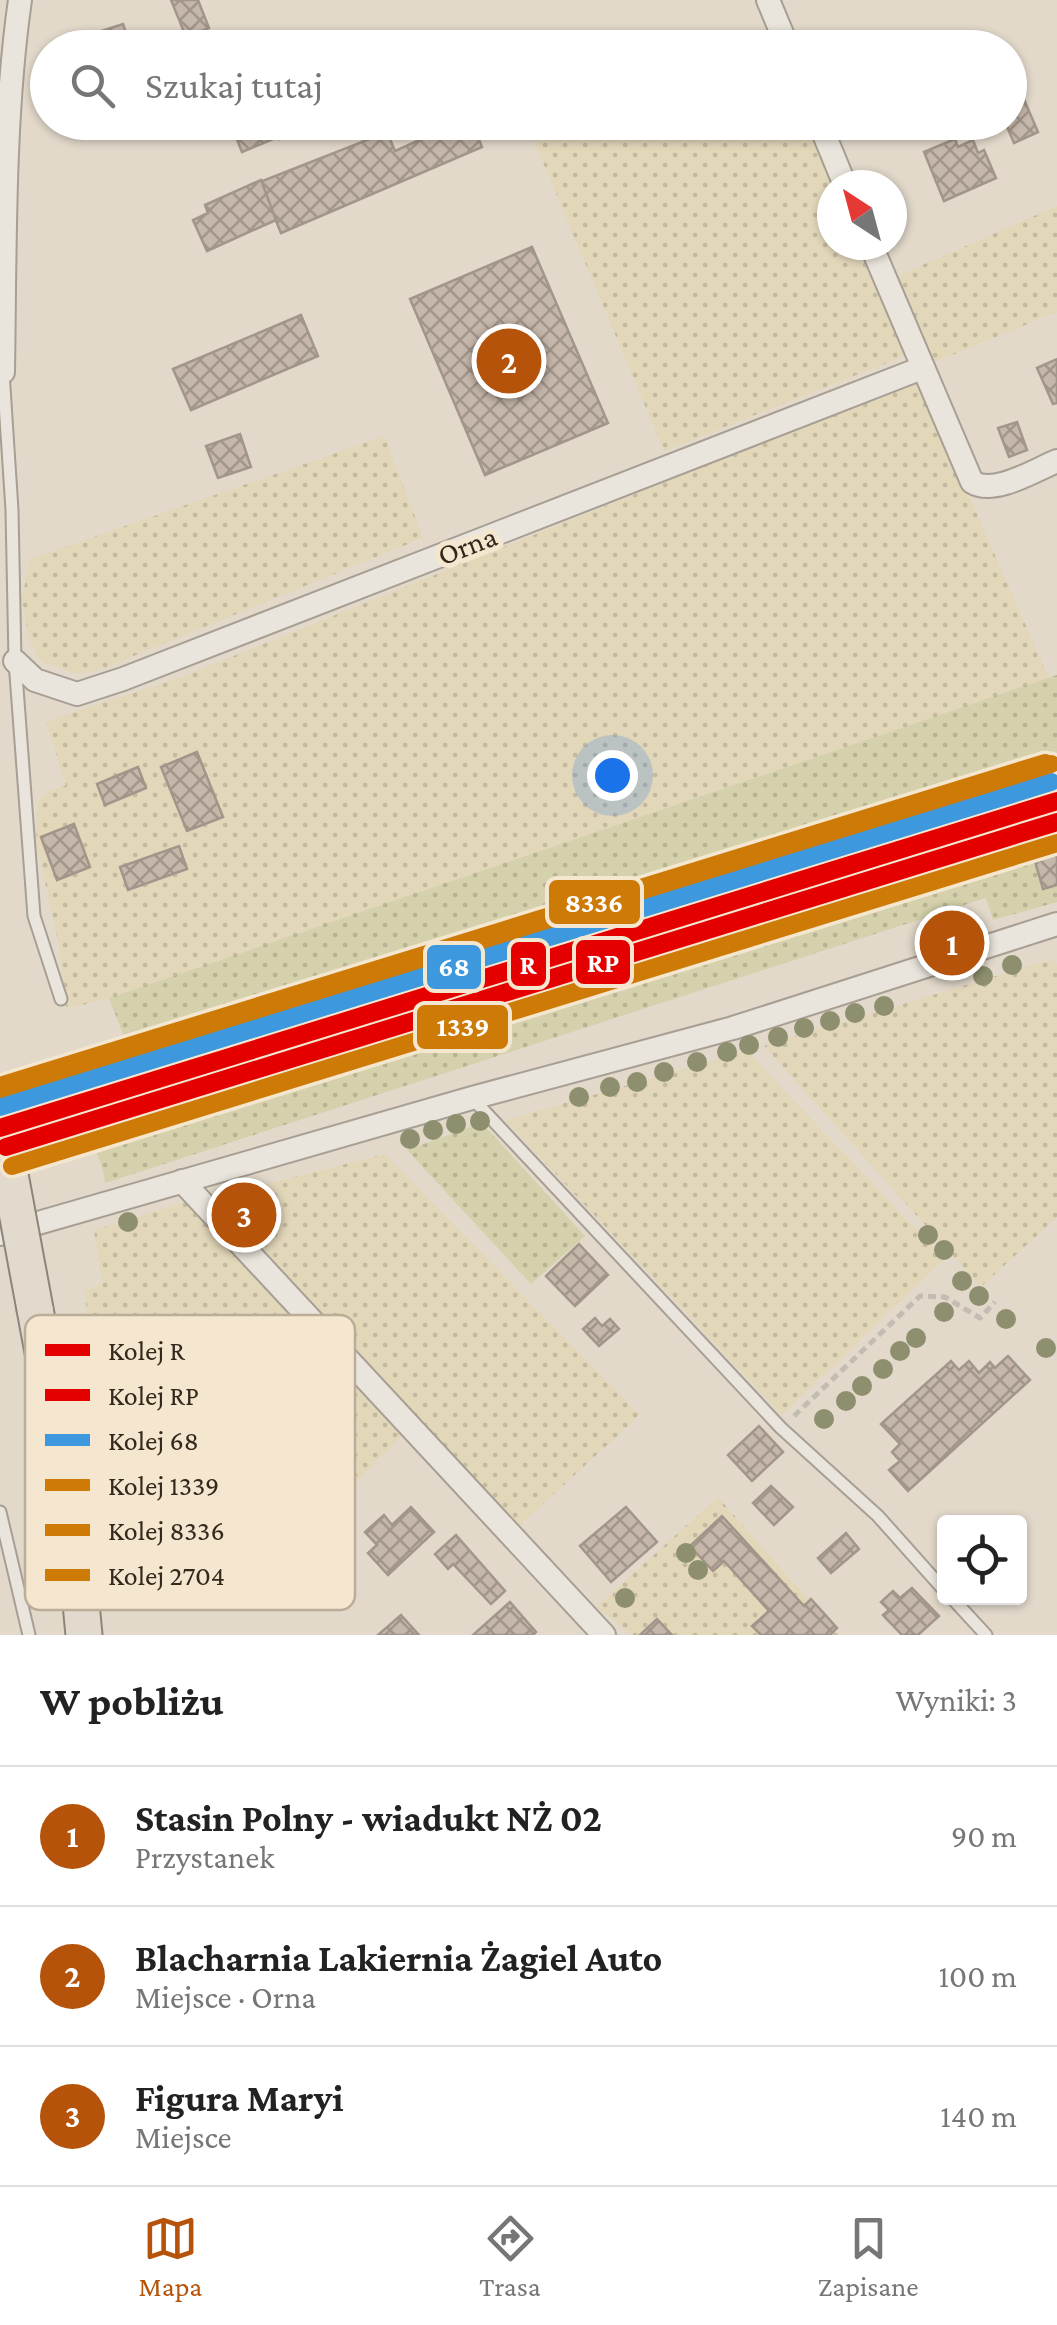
<!DOCTYPE html>
<html lang="pl">
<meta charset="utf-8">
<style>
body{margin:0;font-family:"Crimson Pro",serif;background:#f2f2f2;color:#222}
.controls{position:absolute;right:30px;bottom:30px;display:grid;overflow:hidden;border-radius:10px;box-shadow:0 2px 8px #0004}
.controls button{width:90px;height:90px;display:grid;place-items:center;padding:0;border:0;border-bottom:2px solid #e0e0e0;background:#fff;color:#222;font:50px sans-serif}
.compass{position:absolute;left:817px;top:170px;width:90px;height:90px;border-radius:50%;background:#fff;box-shadow:0 2px 8px #0004;rotate:324deg}
.you{position:absolute;left:612px;top:775px;width:35px;height:35px;margin:-25px;border:8px solid #fff;border-radius:50%;background:#1a73e8;box-shadow:0 0 0 15px #1a73e833}
.badge{display:grid;place-items:center;width:65px;height:65px;border-radius:50%;background:#b45309;color:#fff;font-size:32px;font-weight:700}
.pin{position:absolute;translate:-50% -50%;border:5px solid #fff;box-shadow:0 2px 10px #0006}
.list{margin:0;padding:0;list-style:none}
h2{display:flex;justify-content:space-between;align-items:center;height:130px;margin:0;padding:0 40px;font-size:42px}
h2 small{font-size:32px;font-weight:400;color:#767676}
.list li{display:grid;grid-template-columns:65px 1fr auto;gap:30px;align-items:center;box-sizing:border-box;height:140px;padding:0 40px;border-top:2px solid #e0e0e0}
.list b{display:block;font-size:38px;white-space:nowrap}
.list p{margin:0;font-size:32px;white-space:nowrap;color:#767676}
.list em{font-size:32px;font-style:normal;color:#767676}
.icon{flex:none;width:55px;height:55px;fill:none;stroke:currentColor;stroke-width:2;stroke-linecap:round;stroke-linejoin:round}
.map{position:relative;flex:none;width:1057px;height:1635px;overflow:hidden}
.search{position:absolute;background:#fff;box-shadow:0 2px 8px #0004;left:30px;right:30px;top:30px;height:110px;display:flex;align-items:center;gap:25px;box-sizing:border-box;padding:0 35px;border-radius:55px;color:#767676;font-size:38px}
.sheet{height:550px;background:#fff}
nav{display:flex;justify-content:space-around;align-items:center;box-sizing:border-box;height:140px;border-top:2px solid #e0e0e0;background:#fff;font-size:28px;color:#767676}
nav a{display:grid;justify-items:center;gap:5px}
nav .on{color:#b45309}
.map>svg:first-child{display:block}
.farmland{fill:url(#farmland-dots)}
.grass{fill:url(#grass-dots)}
.building{fill:url(#building-cross-hatch);stroke:#a2958a;stroke-width:2.5}
.lines{fill:none;stroke-linecap:round;stroke-linejoin:round}
.service-casing{stroke:#a79e94;stroke-width:15}
.minor-casing{stroke:#a79e94;stroke-width:26}
.primary-casing{stroke:#8d847b;stroke-width:39}
.path{stroke:#c3bcb3;stroke-width:5;stroke-dasharray:8 5;stroke-linecap:butt}
.service{stroke:#eae5dc;stroke-width:11}
.minor{stroke:#eae5dc;stroke-width:22}
.primary{stroke:#e2dacd;stroke-width:35}
.primary-bridge-casing{stroke:#8d847b;stroke-width:39;stroke-linecap:butt}
.primary-bridge{stroke:#e2dacd;stroke-width:35}
.rail-1-casing{stroke:#f5e7cf;stroke-width:25}
.rail-2-casing{stroke:#f5e7cf;stroke-width:25}
.rail-3-casing{stroke:#f5e7cf;stroke-width:25}
.rail-4-casing{stroke:#f5e7cf;stroke-width:25}
.rail-5-casing{stroke:#f5e7cf;stroke-width:25}
.rail-6-casing{stroke:#f5e7cf;stroke-width:25}
.rail-1{stroke:#e50000;stroke-width:18}
.rail-2{stroke:#e50000;stroke-width:18}
.rail-3{stroke:#3d98de;stroke-width:18}
.rail-4{stroke:#cd7a07;stroke-width:18}
.rail-5{stroke:#cd7a07;stroke-width:18}
.rail-6{stroke:#cd7a07;stroke-width:18}
.tree{fill:#8e8f6e}
.labels{text-anchor:middle;dominant-baseline:central;stroke-width:10;stroke-linejoin:round;paint-order:stroke}
.street-label{font-size:30px;fill:#36271c;stroke:#f5e7cf}
.key{fill:#f5e7cf;stroke:#bcad99;stroke-width:2.5}
.key-label{font-size:28px;fill:#36271c}
.line-badge{stroke:#f5e7cf;stroke-width:4}
.badge-label{font-size:28px;text-anchor:middle;font-weight:bold;fill:#fff}
</style>
<div class="map">
<svg width="1057" height="1635" viewBox="0 0 1057 1635">
<defs>
<pattern id="farmland-dots" width="8" height="8" patternUnits="userSpaceOnUse" patternTransform="scale(2.5)"><rect width="8" height="8" fill="#e3d7ba"/><path d="M2 2h.1M6 6h.1" fill="none" stroke="#c3b99f" stroke-width="1.8" stroke-linecap="round"/></pattern>
<pattern id="grass-dots" width="8" height="8" patternUnits="userSpaceOnUse" patternTransform="scale(2.5)"><rect width="8" height="8" fill="#d4d1ac"/><path d="M2 2h.1M6 6h.1" fill="none" stroke="#b7b393" stroke-width="1.8" stroke-linecap="round"/></pattern>
<pattern id="building-cross-hatch" width="8" height="8" patternUnits="userSpaceOnUse" patternTransform="scale(2.5)"><rect width="8" height="8" fill="#c6b7ab"/><path d="M0 0l8 8M0 8l8-8" fill="none" stroke="#a2958a"/></pattern>
</defs>
<rect width="100%" height="100%" fill="#e2d9ca"/>
<g class="farmland">
<path d="M538,122L808,123L835,185H832V245H860L907,355L664,451L528,127Z"/>
<path d="M1057,206V312L930,364L893,278Z"/>
<path d="M918,380L1049,678L109,998L66,1009L59,946L36,841L38,801L49,791L66,785L46,721L174,680Z"/>
<path d="M385,436L423,538L94,672L72,673L41,661L29,640L22,599L30,559Z"/>
<path d="M1052,959L1057,965V1217L981,1287L764,1046Z"/>
<path d="M747,1051L944,1259L782,1415L505,1120Z"/>
<path d="M385,1154L640,1415L519,1526L238,1234L264,1212L247,1189Z"/>
<path d="M186,1202L404,1434L241,1597L111,1464L84,1291L102,1284L94,1230Z"/>
<path d="M718,1497L840,1635H633L596,1607Z"/>
</g>
<g class="grass">
<path d="M1057,675V770L130,1052L109,998Z"/>
<path d="M1057,814V902L993,920L986,898L105,1183C103,1159 91,1146 86,1123L95,1117Z"/>
<path d="M482,1123L585,1236L531,1284L407,1150Z"/>
</g>
<g class="building">
<path d="M171,0H198L209,28L186,37Z"/>
<path d="M123,24L131,48H103L98,32Z"/>
<path d="M1017,83L1038,132L1014,143L1005,122H1010V86Z"/>
<path d="M230,122H271L278,137L242,152Z"/>
<path d="M272,122H316L279,139Z"/>
<path d="M417,122H472L482,147L281,233L260,182L387,132L395,151L424,138Z"/>
<path d="M955,139L958,147L973,140L978,153L984,150L996,178L944,201L924,152Z"/>
<path d="M261,180L276,220L207,251L193,220L208,213L205,205Z"/>
<path d="M532,247L608,423L485,475L410,299Z"/>
<path d="M301,315L318,356L191,410L173,369Z"/>
<path d="M1057,359V403L1053,404L1037,368Z"/>
<path d="M1017,422L1027,450L1009,457L998,428Z"/>
<path d="M240,434L251,467L218,478L206,446Z"/>
<path d="M197,752L223,817L187,831L161,767Z"/>
<path d="M138,767L146,788L105,805L97,784Z"/>
<path d="M74,824L90,867L57,880L41,837Z"/>
<path d="M1057,835V885L1043,889L1030,844Z"/>
<path d="M179,846L187,869L128,890L120,867Z"/>
<path d="M579,1244L608,1275L575,1306L546,1276Z"/>
<path d="M595,1318L602,1326L610,1319L619,1329L599,1346L583,1329Z"/>
<path d="M1008,1356L1030,1380L908,1491L889,1470L900,1461L892,1452L900,1444L881,1424L951,1361L959,1370L969,1361L979,1373L990,1362L995,1368Z"/>
<path d="M759,1426L783,1452L752,1481L728,1455Z"/>
<path d="M771,1486L793,1507L774,1525L753,1503Z"/>
<path d="M411,1507L434,1532L388,1575L368,1553L377,1545L365,1532L384,1515L392,1525Z"/>
<path d="M626,1507L657,1542L611,1582L580,1546Z"/>
<path d="M722,1516L804,1606L811,1599L837,1628L830,1635H761L752,1626L769,1611L724,1561L713,1571L690,1546Z"/>
<path d="M846,1533L859,1549L831,1573L818,1558Z"/>
<path d="M456,1535L505,1591L491,1604L453,1564L448,1569L435,1554Z"/>
<path d="M912,1588L939,1616L918,1635H902L883,1615L889,1610L881,1602L893,1591L900,1598Z"/>
<path d="M510,1602L536,1632L533,1635H473Z"/>
<path d="M401,1615L419,1635H378Z"/>
<path d="M657,1619L672,1635H640Z"/>
</g>
<g class="lines">
<defs>
<g id="service">
<path d="M3,372L12,510L15,661L34,916L61,999"/>
<path d="M472,1098L781,1428L878,1516L944,1590"/>
<path d="M0,1512L29,1635"/>
<path d="M952,1598L986,1635"/>
</g>
<g id="minor">
<path d="M768,0L788,48"/>
<path d="M819,122L845,185"/>
<path d="M871,245L972,482C994,496 1035,470 1057,461"/>
<path d="M3,372C5,252 3,118 20,0"/>
<path d="M15,661L35,680L77,694L123,679L922,368"/>
<path d="M182,1181L604,1635"/>
<path d="M0,1234L472,1098L733,1028L1057,924"/>
</g>
<path id="primary" d="M35,1309L72,1509L84,1635"/>
</defs>
<use href="#service" class="service-casing"/>
<use href="#minor" class="minor-casing"/>
<use href="#primary" class="primary-casing"/>
<path class="path" d="M794,1416L920,1296L945,1297L980,1318L995,1302"/>
<use href="#service" class="service"/>
<use href="#minor" class="minor"/>
<use href="#primary" class="primary"/>
<defs>
<path id="primary-bridge" d="M0,1121L35,1309"/>
</defs>
<use href="#primary-bridge" class="primary-bridge-casing"/>
<use href="#primary-bridge" class="primary-bridge"/>
<defs>
<path id="rail-1" d="M0,1128L1057,801"/>
<path id="rail-2" d="M6,1147L1057,822"/>
<path id="rail-3" d="M0,1107L1051,782"/>
<path id="rail-4" d="M12,1166L1057,843"/>
<path id="rail-5" d="M0,1086L1045,763"/>
<path id="rail-6" d="M0,1089L1051,764"/>
</defs>
<use href="#rail-1" class="rail-1-casing"/>
<use href="#rail-2" class="rail-2-casing"/>
<use href="#rail-3" class="rail-3-casing"/>
<use href="#rail-4" class="rail-4-casing"/>
<use href="#rail-5" class="rail-5-casing"/>
<use href="#rail-6" class="rail-6-casing"/>
<use href="#rail-1" class="rail-1"/>
<use href="#rail-2" class="rail-2"/>
<use href="#rail-3" class="rail-3"/>
<use href="#rail-4" class="rail-4"/>
<use href="#rail-5" class="rail-5"/>
<use href="#rail-6" class="rail-6"/>
</g>
<g class="tree">
<circle cx="1012" cy="965" r="10"/>
<circle cx="983" cy="976" r="10"/>
<circle cx="884" cy="1006" r="10"/>
<circle cx="855" cy="1013" r="10"/>
<circle cx="830" cy="1021" r="10"/>
<circle cx="804" cy="1028" r="10"/>
<circle cx="778" cy="1037" r="10"/>
<circle cx="749" cy="1045" r="10"/>
<circle cx="727" cy="1052" r="10"/>
<circle cx="697" cy="1062" r="10"/>
<circle cx="664" cy="1072" r="10"/>
<circle cx="637" cy="1082" r="10"/>
<circle cx="610" cy="1087" r="10"/>
<circle cx="579" cy="1097" r="10"/>
<circle cx="480" cy="1121" r="10"/>
<circle cx="456" cy="1124" r="10"/>
<circle cx="433" cy="1130" r="10"/>
<circle cx="410" cy="1139" r="10"/>
<circle cx="128" cy="1222" r="10"/>
<circle cx="928" cy="1235" r="10"/>
<circle cx="944" cy="1250" r="10"/>
<circle cx="962" cy="1281" r="10"/>
<circle cx="979" cy="1296" r="10"/>
<circle cx="944" cy="1312" r="10"/>
<circle cx="1006" cy="1319" r="10"/>
<circle cx="916" cy="1338" r="10"/>
<circle cx="1046" cy="1348" r="10"/>
<circle cx="900" cy="1351" r="10"/>
<circle cx="883" cy="1369" r="10"/>
<circle cx="862" cy="1386" r="10"/>
<circle cx="846" cy="1401" r="10"/>
<circle cx="824" cy="1419" r="10"/>
<circle cx="686" cy="1553" r="10"/>
<circle cx="698" cy="1570" r="10"/>
<circle cx="625" cy="1598" r="10"/>
</g>
<g class="labels">
<g class="street-label">
<text transform="translate(467 545) rotate(-21)">Orna</text>
</g>
</g>
<rect x="25" y="1315" width="330" height="295" rx="15" class="key"/>
<rect x="45" y="1344" width="45" height="12" fill="#e50000"/>
<rect x="45" y="1389" width="45" height="12" fill="#e50000"/>
<rect x="45" y="1434" width="45" height="12" fill="#3d98de"/>
<rect x="45" y="1479" width="45" height="12" fill="#cd7a07"/>
<rect x="45" y="1524" width="45" height="12" fill="#cd7a07"/>
<rect x="45" y="1569" width="45" height="12" fill="#cd7a07"/>
<g class="key-label">
<text x="108" y="1360">Kolej R</text>
<text x="108" y="1405">Kolej RP</text>
<text x="108" y="1450">Kolej 68</text>
<text x="108" y="1495">Kolej 1339</text>
<text x="108" y="1540">Kolej 8336</text>
<text x="108" y="1585">Kolej 2704</text>
</g>
<g class="line-badge">
<rect x="547" y="878" width="95" height="48" rx="10" fill="#cd7a07"/>
<rect x="574" y="938" width="58" height="48" rx="10" fill="#e50000"/>
<rect x="509" y="940" width="39" height="48" rx="10" fill="#e50000"/>
<rect x="425" y="943" width="58" height="48" rx="10" fill="#3d98de"/>
<rect x="415" y="1003" width="95" height="48" rx="10" fill="#cd7a07"/>
</g>
<g class="badge-label">
<text x="594" y="912">8336</text>
<text x="603" y="972">RP</text>
<text x="528" y="974">R</text>
<text x="454" y="976">68</text>
<text x="463" y="1036">1339</text>
</g>
</svg>
<div class="controls">
<button><svg class="icon" aria-label="locate" viewBox="0 0 24 24"><circle cx="12" cy="12" r="6"/><path d="M12 2v4M12 18v4M2 12h4M18 12h4"/></svg></button>
</div>
<svg class="compass" viewBox="-18 -18 36 36"><path d="M0-13l5 13h-10z" fill="#e53935"/><path d="M0 13l5-13h-10z" fill="#767676"/></svg>
<div class="you"></div>
<div class="pin badge" style="left:952px;top:943px">1</div>
<div class="pin badge" style="left:509px;top:361px">2</div>
<div class="pin badge" style="left:244px;top:1215px">3</div>
<div class="search"><svg class="icon" aria-label="search" viewBox="0 0 24 24"><circle cx="10" cy="10" r="6"/><path d="M15 15l6 6"/></svg>Szukaj tutaj</div>
</div>
<section class="sheet">
<h2>W pobliżu<small>Wyniki: 3</small></h2>
<ul class="list">
<li><span class="badge">1</span><div><b>Stasin Polny - wiadukt NŻ 02</b><p>Przystanek</p></div><em>90 m</em></li>
<li><span class="badge">2</span><div><b>Blacharnia Lakiernia Żagiel Auto</b><p>Miejsce · Orna</p></div><em>100 m</em></li>
<li><span class="badge">3</span><div><b>Figura Maryi</b><p>Miejsce</p></div><em>140 m</em></li>
</ul>
</section>
<nav>
<a class="on"><svg class="icon" aria-label="map" viewBox="0 0 24 24"><path d="M3 6l6-2 6 2 6-2v14l-6 2-6-2-6 2zM9 4v14M15 6v14"/></svg>Mapa</a>
<a><svg class="icon" aria-label="directions" viewBox="0 0 24 24"><path d="M12 3l9 9-9 9-9-9zM9 14v-3h6M13 9l2 2-2 2"/></svg>Trasa</a>
<a><svg class="icon" aria-label="saved" viewBox="0 0 24 24"><path d="M7 4h10v16l-5-4-5 4z"/></svg>Zapisane</a>
</nav>
